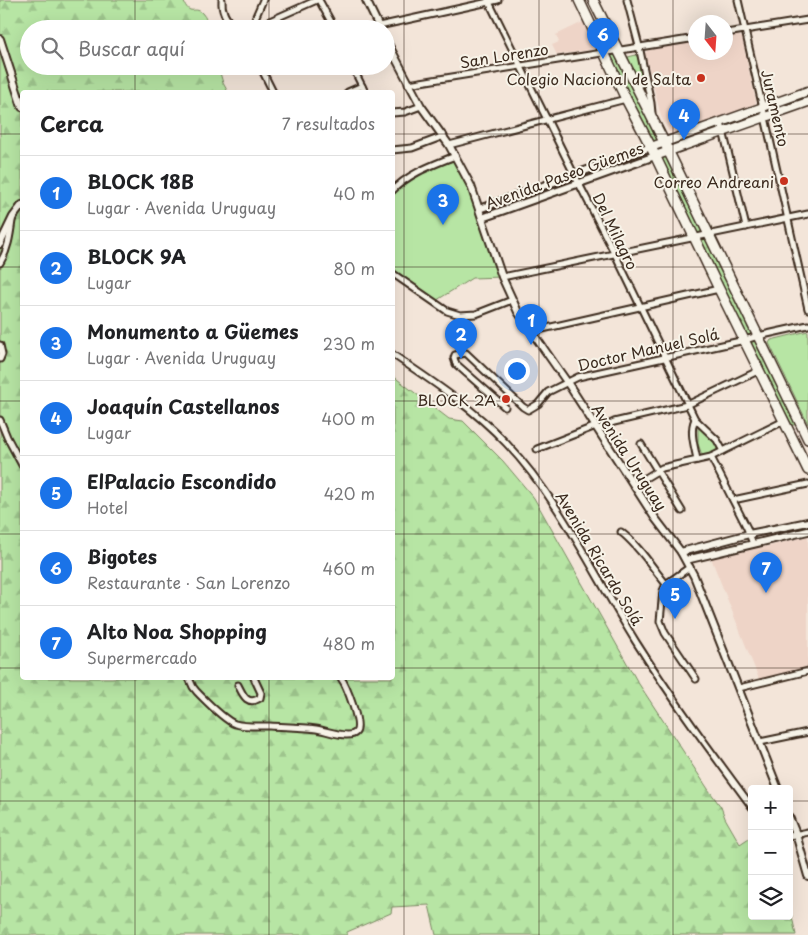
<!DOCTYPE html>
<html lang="es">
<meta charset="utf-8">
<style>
body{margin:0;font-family:"Playpen Sans",sans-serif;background:#f2f2f2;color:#202124}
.controls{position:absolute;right:15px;bottom:15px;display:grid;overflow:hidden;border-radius:5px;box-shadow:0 5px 20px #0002}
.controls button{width:45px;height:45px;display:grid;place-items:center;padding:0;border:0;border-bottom:1px solid #e0e0e0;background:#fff;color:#202124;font:25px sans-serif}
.compass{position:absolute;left:688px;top:15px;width:45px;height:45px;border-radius:50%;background:#fff;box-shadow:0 5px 20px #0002;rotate:163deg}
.you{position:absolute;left:516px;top:370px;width:18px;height:18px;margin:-12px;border:4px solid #fff;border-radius:50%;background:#1a73e8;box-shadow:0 0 0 8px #1a73e833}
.badge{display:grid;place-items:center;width:32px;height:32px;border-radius:50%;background:#1a73e8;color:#fff;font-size:16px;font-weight:700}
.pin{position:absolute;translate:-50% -41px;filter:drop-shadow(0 1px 2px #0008)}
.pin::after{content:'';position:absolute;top:26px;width:18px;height:15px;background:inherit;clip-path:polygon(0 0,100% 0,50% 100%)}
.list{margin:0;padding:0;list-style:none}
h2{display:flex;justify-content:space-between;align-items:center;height:65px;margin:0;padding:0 20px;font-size:21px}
h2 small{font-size:16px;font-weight:400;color:#757577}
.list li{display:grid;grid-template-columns:32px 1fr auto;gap:15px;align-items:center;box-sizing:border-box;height:75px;padding:0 20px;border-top:1px solid #e0e0e0}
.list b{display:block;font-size:19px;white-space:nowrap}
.list p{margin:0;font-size:16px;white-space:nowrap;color:#757577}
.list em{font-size:16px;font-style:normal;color:#757577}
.icon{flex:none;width:28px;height:28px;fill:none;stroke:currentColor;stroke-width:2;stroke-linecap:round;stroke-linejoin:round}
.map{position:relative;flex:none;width:808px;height:935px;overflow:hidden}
.search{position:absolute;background:#fff;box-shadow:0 5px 20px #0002;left:20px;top:20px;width:375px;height:55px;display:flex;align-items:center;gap:12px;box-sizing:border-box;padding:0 18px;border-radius:28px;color:#757577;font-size:19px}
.panel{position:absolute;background:#fff;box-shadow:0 5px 20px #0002;left:20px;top:90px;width:375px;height:590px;border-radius:5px}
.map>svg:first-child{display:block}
.built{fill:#eed4c7}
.grass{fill:url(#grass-dots);stroke:#798861}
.forest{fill:url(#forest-firs);stroke:#798861}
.park{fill:#b7e5a4;stroke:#798861}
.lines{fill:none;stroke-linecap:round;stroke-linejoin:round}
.minor-casing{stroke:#3b2a1e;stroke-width:9}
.tertiary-casing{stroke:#3b2a1e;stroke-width:10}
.secondary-casing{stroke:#3b2a1e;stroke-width:11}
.primary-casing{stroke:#3b2a1e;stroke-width:12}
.minor{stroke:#f7f3e8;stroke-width:5}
.tertiary{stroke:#f7f3e8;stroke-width:6}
.secondary{stroke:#f7f3e8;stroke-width:8}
.primary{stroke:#f7f3e8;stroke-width:9}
.grid{fill:none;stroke:#3b2a1e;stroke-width:1;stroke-opacity:0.55}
.poi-dot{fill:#c8321e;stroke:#f7f3e8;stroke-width:2}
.labels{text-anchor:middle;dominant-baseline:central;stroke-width:4;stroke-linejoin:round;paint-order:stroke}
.street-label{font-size:15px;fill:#3b2a1e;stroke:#f7f3e8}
.poi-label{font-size:15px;fill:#3b2a1e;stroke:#f7f3e8;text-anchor:end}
</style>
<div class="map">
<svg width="808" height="935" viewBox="0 0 808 935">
<defs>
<pattern id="grass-dots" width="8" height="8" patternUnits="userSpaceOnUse" patternTransform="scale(1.25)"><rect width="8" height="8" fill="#b7e5a4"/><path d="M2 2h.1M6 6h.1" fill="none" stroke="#9ec58d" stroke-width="1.8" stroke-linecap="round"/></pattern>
<pattern id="forest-firs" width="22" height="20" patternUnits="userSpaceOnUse" patternTransform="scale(1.25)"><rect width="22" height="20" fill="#b7e5a4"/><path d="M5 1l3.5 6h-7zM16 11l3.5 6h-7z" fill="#9ec58d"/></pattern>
</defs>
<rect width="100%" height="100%" fill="#f3e5d9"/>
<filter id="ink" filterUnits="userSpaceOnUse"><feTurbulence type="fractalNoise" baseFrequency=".02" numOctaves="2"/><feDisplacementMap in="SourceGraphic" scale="10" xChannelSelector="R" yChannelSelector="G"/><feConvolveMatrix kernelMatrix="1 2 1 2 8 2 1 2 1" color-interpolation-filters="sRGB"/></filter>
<g filter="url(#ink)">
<g class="built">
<path d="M585,21L597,46L594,49L557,55L552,45L559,42L556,35Z"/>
<path d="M738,35L742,38L756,102L754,105L673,134L669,132L661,116L645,53L648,50L695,42L696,52H726V37Z"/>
<path d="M808,536V667L759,679L711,558L769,546Z"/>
</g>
<g class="grass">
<path d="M706,238L753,332L752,334L746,335L699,242L701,240Z"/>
<path d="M753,341H756L796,424L794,425H789L751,346L750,343Z"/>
</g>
<path class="forest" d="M0,0H183C190,18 194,5 202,13C206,17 208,24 210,29H29V66H218L223,83L228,92H22V678H392L393,376L449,419L463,421L503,461L534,498L637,681L708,789L721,807L725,818L740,844L749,838L752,842V916H789V903L796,935H436L429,905L392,907L391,913L347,932V935H0Z"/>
<g class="park">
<path d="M616,54L659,139L658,141L652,142L611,59V56Z"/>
<path d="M636,55L638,58L646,89L644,90L628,59V57Z"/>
<path d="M455,156L472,188L502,277L472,278L434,302L393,273L392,191L401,183Z"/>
<path d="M666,156L669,157L704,229L702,232L697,233L661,158Z"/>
<path d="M808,331V424L769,343L771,340Z"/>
<path d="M698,426L716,442L718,447C715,453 708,457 702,455L698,444Z"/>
</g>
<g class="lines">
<defs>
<g id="minor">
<path d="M222,0C221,12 227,19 234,29"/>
<path d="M319,0L335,29"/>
<path d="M488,0L574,174L615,254L695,419L717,440L723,451"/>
<path d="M627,0L639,46L651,103L652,113"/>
<path d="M738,0L765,117L808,309"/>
<path d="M254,27L265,23L317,0"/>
<path d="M253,28L256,16L263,0"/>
<path d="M365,29L498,0"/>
<path d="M726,33L808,20"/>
<path d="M260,66L273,92"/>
<path d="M352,66L365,92"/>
<path d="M408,84L696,38"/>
<path d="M348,92L362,86"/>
<path d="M392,113L405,112L421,106"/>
<path d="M721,122L746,227"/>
<path d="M449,145L626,99"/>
<path d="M392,150L412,148L444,136"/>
<path d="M392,191C409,173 433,165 455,156"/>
<path d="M0,263C8,250 10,236 12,221"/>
<path d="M392,273L447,311L460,315L476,314L512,300"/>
<path d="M502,277L808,214"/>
<path d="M532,332L538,330L719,289"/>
<path d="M0,345L2,354L0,359"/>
<path d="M392,354C432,381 473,408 506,443C561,501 594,575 636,642C672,699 712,753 752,807"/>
<path d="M505,407L456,364L454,358L455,355L466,353L523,407L528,410L538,404L548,392L578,377L745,340L758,336L808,325"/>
<path d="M695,419C689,432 695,447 697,460"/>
<path d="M0,420L7,437L22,465"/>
<path d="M598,429L614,422L687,405L760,370"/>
<path d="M641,444L682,511"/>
<path d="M537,449L596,426"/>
<path d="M711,457L747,528L753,544"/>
<path d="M634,485L662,468L711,457L784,421"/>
<path d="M733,500L808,484"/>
<path d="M621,532C639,546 652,567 666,584"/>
<path d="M690,567L666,584L663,591L660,621L665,633L696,679"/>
<path d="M189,678L193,687L197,692C205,700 224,720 235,724C246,727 258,726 270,726C285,727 300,727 316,729C325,730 350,740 356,732C362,724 346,685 341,678"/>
<path d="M238,685C243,695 247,706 260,698L261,693L254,678"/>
<path d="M739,688L808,671"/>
<path d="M760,742L808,732"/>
<path d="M789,836L808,832"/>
</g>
<g id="tertiary">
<path d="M366,0L380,29"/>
<path d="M0,39L22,107"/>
<path d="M386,40L421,106L449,145L471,186L502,277L518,312L567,382L655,518L681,552L694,576L778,789"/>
<path d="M479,209L651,147"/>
<path d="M482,218L655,156"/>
<path d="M0,244L13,217L22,205"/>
<path d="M681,552L749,534L808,522"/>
<path d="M686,560L808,531"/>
<path d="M789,817L796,834L808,876"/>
</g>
<g id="secondary">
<path d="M651,147L808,91"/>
<path d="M655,156L808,102"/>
</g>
<g id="primary">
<path d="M579,0L626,99L651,147L719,289L808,470"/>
<path d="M593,0L664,142L808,439"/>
</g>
</defs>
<use href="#minor" class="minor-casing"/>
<use href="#tertiary" class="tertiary-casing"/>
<use href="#secondary" class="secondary-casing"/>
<use href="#primary" class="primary-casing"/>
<use href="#minor" class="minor"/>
<use href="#tertiary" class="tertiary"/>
<use href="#secondary" class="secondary"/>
<use href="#primary" class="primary"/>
</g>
</g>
<path class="grid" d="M135,0V29M269,0V29M404,0V935M539,0V935M673,0V935M135,66V92M269,66V92M0,134H22M392,134H808M0,267H22M392,267H808M0,401H22M392,401H808M0,534H22M392,534H808M0,668H22M392,668H808M135,678V935M269,678V935M0,801H752M789,801H808"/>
<g class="poi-dot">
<circle cx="701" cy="78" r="5"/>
<circle cx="784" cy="181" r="5"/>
<circle cx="506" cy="399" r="5"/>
</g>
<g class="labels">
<g class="street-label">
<text transform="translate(504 55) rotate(-9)">San Lorenzo</text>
<text transform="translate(776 108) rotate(77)">Juramento</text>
<text transform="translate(564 175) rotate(-20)">Avenida Paseo Güemes</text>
<text transform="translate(616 231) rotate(64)">Del Milagro</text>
<text transform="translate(648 349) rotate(-13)">Doctor Manuel Solá</text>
<text transform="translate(630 457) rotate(57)">Avenida Uruguay</text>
<text transform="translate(600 558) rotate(59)">Avenida Ricardo Solá</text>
</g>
<g class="poi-label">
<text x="691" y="78">Colegio Nacional de Salta</text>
<text x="774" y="181">Correo Andreani</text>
<text x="496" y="399">BLOCK 2A</text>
</g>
</g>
</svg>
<div class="controls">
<button>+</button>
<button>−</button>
<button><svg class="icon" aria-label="layers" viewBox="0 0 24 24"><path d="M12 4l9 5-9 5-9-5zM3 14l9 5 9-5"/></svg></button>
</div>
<svg class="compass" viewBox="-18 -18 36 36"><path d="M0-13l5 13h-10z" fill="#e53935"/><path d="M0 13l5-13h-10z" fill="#757577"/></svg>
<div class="you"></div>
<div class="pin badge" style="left:531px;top:345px">1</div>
<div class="pin badge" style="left:461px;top:359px">2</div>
<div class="pin badge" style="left:443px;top:225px">3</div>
<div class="pin badge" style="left:684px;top:140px">4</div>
<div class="pin badge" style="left:675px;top:619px">5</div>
<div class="pin badge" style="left:603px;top:59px">6</div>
<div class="pin badge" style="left:766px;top:593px">7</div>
<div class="search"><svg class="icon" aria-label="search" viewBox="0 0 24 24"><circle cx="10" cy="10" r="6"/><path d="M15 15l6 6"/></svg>Buscar aquí</div>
<section class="panel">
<h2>Cerca<small>7 resultados</small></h2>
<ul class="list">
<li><span class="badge">1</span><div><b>BLOCK 18B</b><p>Lugar · Avenida Uruguay</p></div><em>40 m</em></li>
<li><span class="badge">2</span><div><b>BLOCK 9A</b><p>Lugar</p></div><em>80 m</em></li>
<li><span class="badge">3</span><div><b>Monumento a Güemes</b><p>Lugar · Avenida Uruguay</p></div><em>230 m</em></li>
<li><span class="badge">4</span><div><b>Joaquín Castellanos</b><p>Lugar</p></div><em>400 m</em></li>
<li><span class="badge">5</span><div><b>ElPalacio Escondido</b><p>Hotel</p></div><em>420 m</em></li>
<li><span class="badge">6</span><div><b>Bigotes</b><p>Restaurante · San Lorenzo</p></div><em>460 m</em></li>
<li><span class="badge">7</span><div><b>Alto Noa Shopping</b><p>Supermercado</p></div><em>480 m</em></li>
</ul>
</section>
</div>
